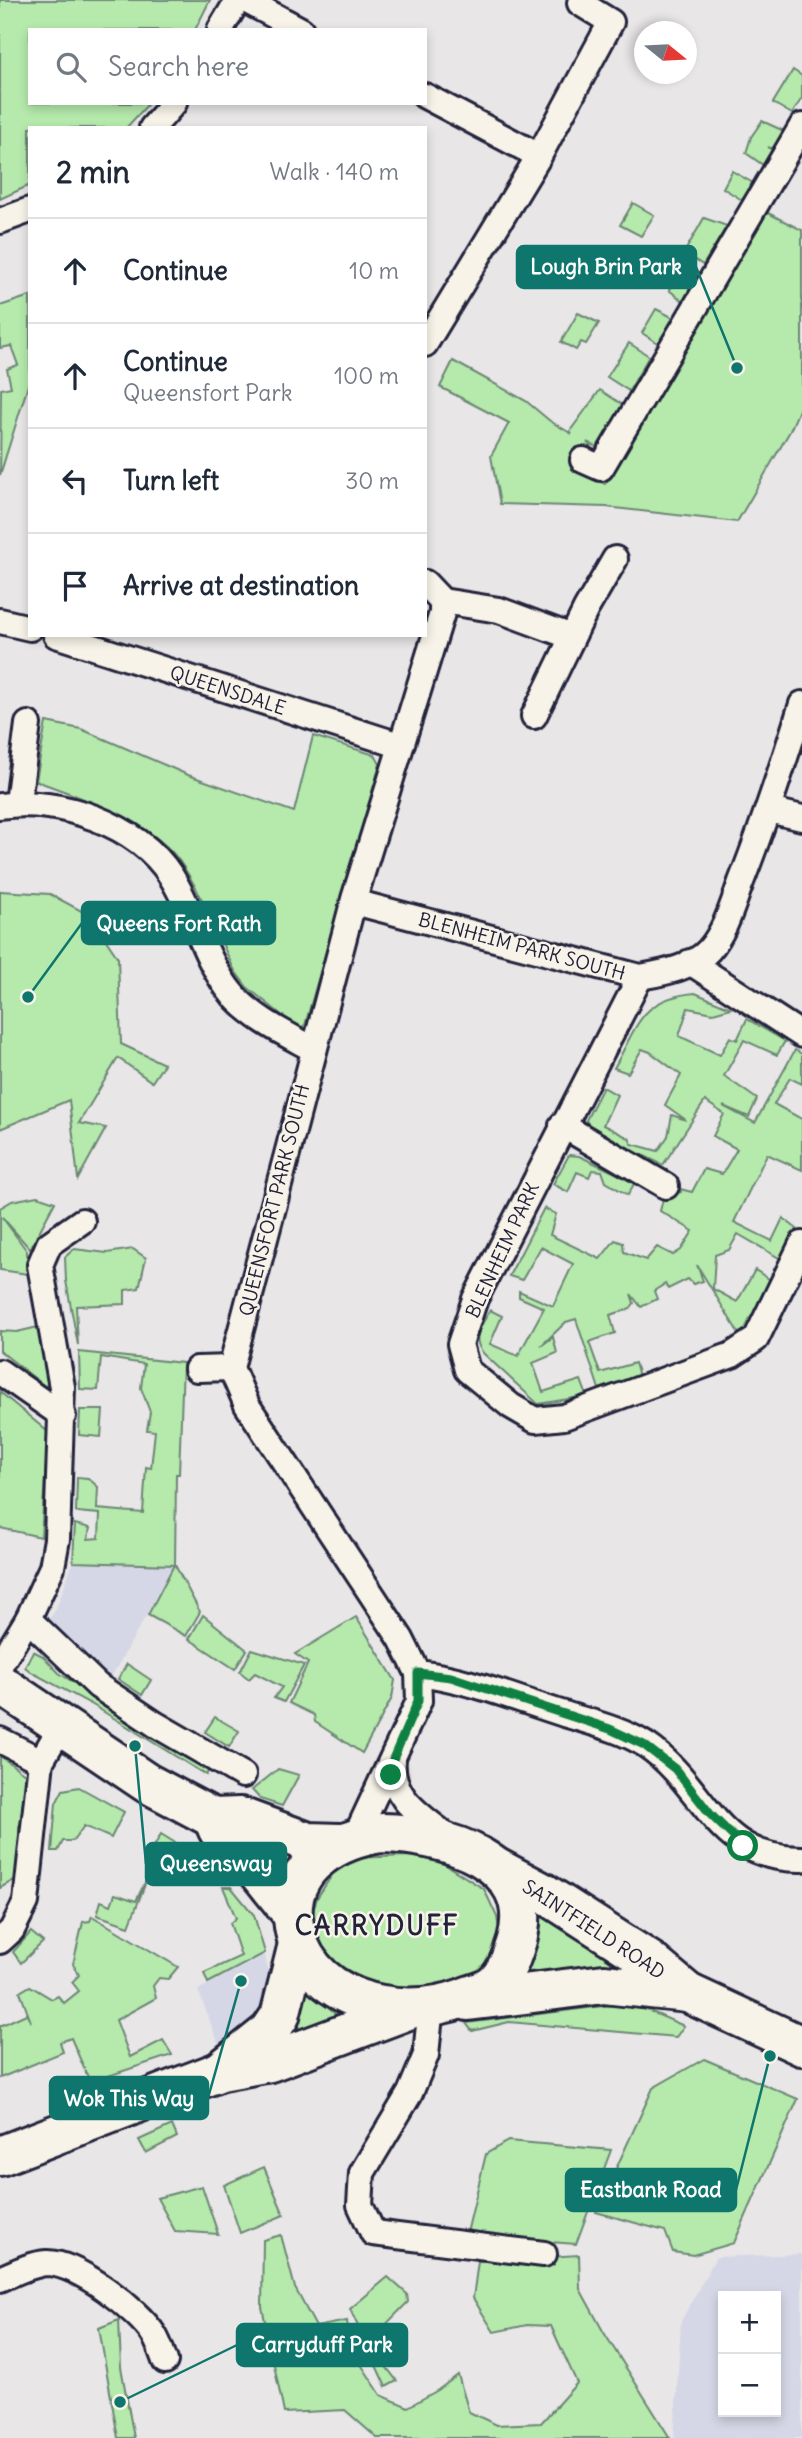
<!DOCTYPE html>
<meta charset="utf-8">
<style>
body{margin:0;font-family:Delius,sans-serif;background:#f2f2f3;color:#1f2937}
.controls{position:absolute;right:21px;bottom:21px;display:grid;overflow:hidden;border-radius:0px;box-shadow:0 4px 10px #0003}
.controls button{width:63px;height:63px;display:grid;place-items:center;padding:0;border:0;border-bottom:2px solid #e0e1e3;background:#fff;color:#1f2937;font:35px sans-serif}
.compass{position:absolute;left:634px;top:21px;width:63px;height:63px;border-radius:50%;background:#fff;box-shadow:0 4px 10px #0003;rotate:108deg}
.stop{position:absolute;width:21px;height:21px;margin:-16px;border:5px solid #0b8043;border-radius:50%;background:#fff}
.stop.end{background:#0b8043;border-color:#fff;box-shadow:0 2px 7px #0008}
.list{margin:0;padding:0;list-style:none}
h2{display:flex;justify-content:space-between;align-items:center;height:91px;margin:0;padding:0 28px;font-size:30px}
h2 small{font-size:23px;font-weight:400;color:#747a83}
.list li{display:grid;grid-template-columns:46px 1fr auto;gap:21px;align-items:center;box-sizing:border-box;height:105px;padding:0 28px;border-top:2px solid #e0e1e3}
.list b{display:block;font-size:26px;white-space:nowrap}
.list p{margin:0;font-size:23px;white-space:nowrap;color:#747a83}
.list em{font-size:23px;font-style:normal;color:#747a83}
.icon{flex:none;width:38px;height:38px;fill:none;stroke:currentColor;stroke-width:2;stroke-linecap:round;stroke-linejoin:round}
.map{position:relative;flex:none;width:802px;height:2438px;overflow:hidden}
.search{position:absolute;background:#fff;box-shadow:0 4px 10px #0003;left:28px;top:28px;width:399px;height:77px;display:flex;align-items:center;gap:18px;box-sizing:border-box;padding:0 24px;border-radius:0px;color:#747a83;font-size:26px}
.panel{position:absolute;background:#fff;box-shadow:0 4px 10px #0003;left:28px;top:126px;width:399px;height:511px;border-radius:0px}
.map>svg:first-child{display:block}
.built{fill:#d5d7e6;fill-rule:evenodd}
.green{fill:#b5eaac;stroke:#6c8674;stroke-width:2}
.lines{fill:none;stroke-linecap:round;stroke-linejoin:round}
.street-casing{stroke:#22223b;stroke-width:30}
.highway-casing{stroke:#22223b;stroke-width:44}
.street{stroke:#f7f3e8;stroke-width:24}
.highway{stroke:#f7f3e8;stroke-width:38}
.route{stroke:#0b8043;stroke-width:9}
.labels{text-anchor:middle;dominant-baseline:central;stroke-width:5;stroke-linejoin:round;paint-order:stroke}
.street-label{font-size:19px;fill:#22223b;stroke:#f7f3e8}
.district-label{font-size:26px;font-weight:bold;letter-spacing:2px;fill:#22223b;stroke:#f7f3e8}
.leader{fill:none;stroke:#0f766e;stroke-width:2.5}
.callout-dot{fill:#0f766e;stroke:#f7f3e8;stroke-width:2.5}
.callout{fill:#0f766e;stroke:#0f766e;stroke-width:2.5}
.callout-label{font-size:21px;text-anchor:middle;font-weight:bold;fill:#fff}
</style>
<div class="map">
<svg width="802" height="2438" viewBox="0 0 802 2438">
<rect width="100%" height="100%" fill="#e8e6e7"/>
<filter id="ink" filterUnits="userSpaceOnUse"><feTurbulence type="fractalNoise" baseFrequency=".0143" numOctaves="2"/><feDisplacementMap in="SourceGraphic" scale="14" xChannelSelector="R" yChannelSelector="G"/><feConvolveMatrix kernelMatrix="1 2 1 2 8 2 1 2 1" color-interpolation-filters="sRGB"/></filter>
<g filter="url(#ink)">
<g class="built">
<path d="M73,1562L175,1565L109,1681L41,1631L56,1609Z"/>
<path d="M265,1955L271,1988L266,2004L253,2024L219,2045L198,1990Z"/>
<path d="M802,2254V2438H674L681,2321L716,2257ZM723,2296H776V2412H723Z"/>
</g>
<g class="green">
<path d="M0,0H210L195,30H30V103H149L126,128H30V185L0,199Z"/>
<path d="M793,70L802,76V98L792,114L773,103Z"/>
<path d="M762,121L784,131L773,149L768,147L772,150L763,165L746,153L751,137Z"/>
<path d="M732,171L753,183L742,200L723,188Z"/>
<path d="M633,203L654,215L641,236L620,225Z"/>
<path d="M764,211L802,230V403L790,431L737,522L606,507L500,504L491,456L509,423L440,387L453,361L526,401L550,421L572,434L570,431L600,390L623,405L598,448L587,442L591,447L580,450L572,469L605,484Z"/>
<path d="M704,218L727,226L703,265L684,253Z"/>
<path d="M682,268L696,277L683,301L669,290Z"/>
<path d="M30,296V379L0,475L1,389L11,387L7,369L18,365L11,346L0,348V306Z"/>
<path d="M656,309L674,318L659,344L642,333Z"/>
<path d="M578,313L599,323L586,344L581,342L576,350L561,342Z"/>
<path d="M629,343L649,356L629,391L607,377Z"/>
<path d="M46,722L81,729L188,775L294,812L313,736L375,755L380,764L305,1025L299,1029L247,987L235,971C217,935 202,892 178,859C150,822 79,796 36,781Z"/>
<path d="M0,891L50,894L89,915L118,958L121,1044L164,1064L152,1082L118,1058L79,1123L106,1128L78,1179L69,1100L0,1129Z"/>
<path d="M695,993L731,1008L713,1013L688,1008L679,1036L720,1055L730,1037L737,1040L747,1019L785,1041L777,1055L744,1040L724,1076L757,1099L749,1117L723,1106L755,1123L795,1050L802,1054V1084L790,1078L774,1104L802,1119V1170L767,1154L734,1222L772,1241L783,1218L797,1229L781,1259L738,1234L729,1250L715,1255L713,1289L737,1302L755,1270L772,1281L744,1342L697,1265L703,1281L693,1284L688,1279L668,1289L665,1284L654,1291L657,1299L641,1307L631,1294L634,1303L630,1309L610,1315L615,1333L589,1342L600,1373L635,1363L639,1376L599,1389L576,1319L566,1322L541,1346L553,1337L557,1353L533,1363L543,1392L581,1380L587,1396L538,1404L484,1354C470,1338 481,1327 490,1310L502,1316L490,1344L518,1356L544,1308L519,1297V1291L553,1306L573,1264L541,1247L522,1280L509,1276L544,1208L556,1214L550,1235L600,1259L615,1240L623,1243L624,1252L646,1260L657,1247L673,1255L681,1250L693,1231L660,1211L663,1199L681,1192L680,1189L692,1192L704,1169L722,1174L737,1149L713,1136L724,1114L705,1101L663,1165L591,1130L586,1120L603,1087L617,1095L603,1125L629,1138L632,1144L658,1151L668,1136L672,1115L686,1120L665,1105L681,1075L650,1052L642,1049L628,1073L614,1068C638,1025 641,998 695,993Z"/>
<path d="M569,1155L579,1156L635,1182L628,1195L606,1182L602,1171L592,1170L589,1177L577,1172L568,1192L553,1184Z"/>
<path d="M37,1196L55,1202L30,1249L2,1217L27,1251L28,1274L0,1270V1208L12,1201Z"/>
<path d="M74,1249L107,1253L133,1249L146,1258L139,1288L125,1290V1304L76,1306L78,1345L66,1281L65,1257Z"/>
<path d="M38,1327L49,1376L46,1387L0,1351V1331L17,1332Z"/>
<path d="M79,1352L183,1363L179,1474H176L175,1565L200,1612L186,1636L148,1615L174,1565L73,1562L75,1524L90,1528L88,1539L99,1538L100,1514L76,1512L77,1477L88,1478L98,1487L97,1509L143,1513L146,1467L151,1468L155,1431L147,1430L150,1412L141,1388L144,1364L101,1357L98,1390L80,1389Z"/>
<path d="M0,1392L48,1432L41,1537L0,1528Z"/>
<path d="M80,1410H103L101,1437L79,1435Z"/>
<path d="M203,1615L247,1650L235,1669L189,1639Z"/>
<path d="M356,1617L395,1680L392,1698L362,1753L315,1722L314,1715L289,1703L308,1663L295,1654Z"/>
<path d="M252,1649L304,1665L284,1702L274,1698L282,1687L255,1673L249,1679L240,1672Z"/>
<path d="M33,1651L43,1656L59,1673L209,1770L206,1775L91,1704L31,1672L25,1667Z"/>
<path d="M127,1664L151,1680L142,1695L118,1679Z"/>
<path d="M215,1717L239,1731L229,1747L205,1732Z"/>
<path d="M0,1756L25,1774V1816L19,1826L20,1877L0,1888Z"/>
<path d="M278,1769L299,1775L282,1806L260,1799L252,1790Z"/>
<path d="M79,1787L124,1812L111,1838L84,1826L73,1841H63L58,1851H52L56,1803L63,1790Z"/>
<path d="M161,1834L195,1855L188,1868L178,1871L150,1854Z"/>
<path d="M254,1838L303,1857L284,1876Z"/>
<path d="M411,1856L441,1862L484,1889L497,1917L499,1929L492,1955L483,1971L464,1983L374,1992L318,1956L311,1916L317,1898L338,1866L350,1858Z"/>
<path d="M149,1874L129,1926L97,1915L101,1901L111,1905L115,1894L136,1901Z"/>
<path d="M223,1887H231L254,1915L265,1953L208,1983L204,1973L241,1956L230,1923L236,1918Z"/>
<path d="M539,1907L611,1955V1963L606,1969L524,1976L537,1939Z"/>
<path d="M92,1916L178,1967L168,1979L159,1978L153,1986L156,1998L116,2020L130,2057L163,2040L172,2055L90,2082L71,2038L60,2042L63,2052L0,2078V2026L26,2014L31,2022L20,1992L30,1986L52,1999L58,1996L64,2003L79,1991L72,1982L79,1975L73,1964L83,1922L90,1921Z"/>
<path d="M31,1932L43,1942L21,1963L13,1952Z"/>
<path d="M298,1982L341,2019L271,2044Z"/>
<path d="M612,2005L645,2009L684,2026L676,2037L509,2022L472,2031L466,2023Z"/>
<path d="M704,2059L798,2099L734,2243L693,2255L673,2252L665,2231L596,2212L653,2088Z"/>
<path d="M172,2125L177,2137L146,2153L139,2140Z"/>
<path d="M508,2141L611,2150L576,2244L472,2236L467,2233L486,2154Z"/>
<path d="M264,2167L284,2215L240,2233L224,2185Z"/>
<path d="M202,2186L218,2234L175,2231L157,2198Z"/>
<path d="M281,2235L295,2288L316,2327L347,2321L351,2349L381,2395L408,2407L438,2390L458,2375L469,2412L497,2425L541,2423L577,2383L551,2326L527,2325L494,2332L473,2298L478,2261L579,2255L580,2289L603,2331L670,2438H377L345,2410L284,2413L262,2307L263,2240Z"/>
<path d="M388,2277L407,2294L408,2302L368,2343L397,2381L386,2387L350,2309Z"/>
<path d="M119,2320L121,2367L134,2438H118L99,2328Z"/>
</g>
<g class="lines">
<defs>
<g id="street">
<path d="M245,0L301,30"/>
<path d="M220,30L238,0"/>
<path d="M425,96L539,156L425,344"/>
<path d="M152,128L174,103"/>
<path d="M539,156L611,22L580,3"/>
<path d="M0,221L30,210"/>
<path d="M583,460L601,468L802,126"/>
<path d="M425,583L442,601"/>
<path d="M442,601L499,610L572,637"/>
<path d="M0,621L30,628"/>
<path d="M56,635L399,745"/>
<path d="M534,716L586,609L615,559"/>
<path d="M18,803L28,724"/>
<path d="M0,806C59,797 138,824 171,876C195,914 204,960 233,995C254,1019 286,1034 313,1049"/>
<path d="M769,810L802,818"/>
<path d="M354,902L640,977C662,973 693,968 709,950C725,932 733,904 741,882C764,824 783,765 802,704"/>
<path d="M690,962L802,1035"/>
<path d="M640,977L475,1299L460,1344L467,1370L511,1406L535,1420L564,1417L732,1355L756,1339L802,1244"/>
<path d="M562,1125L666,1186"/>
<path d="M197,1369L231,1368"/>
<path d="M0,1372L63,1416"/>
<path d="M28,1619L98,1686L155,1724L243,1775"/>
<path d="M0,1665L28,1619L52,1567L57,1539L62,1387L40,1265L49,1244L82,1221"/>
<path d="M418,1673C468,1679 514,1698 561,1713C589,1722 621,1729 646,1745C707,1786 714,1860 802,1859"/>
<path d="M0,1740L41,1761"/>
<path d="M393,1759C389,1798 422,1816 449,1838"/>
<path d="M355,1838L419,1701L418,1673L401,1639L247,1405L231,1368L354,899L442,613V601"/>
<path d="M0,1941L12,1930L26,1902L41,1761L62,1725"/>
<path d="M431,2005L426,2055L410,2093L362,2173L360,2205L373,2233L544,2254"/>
<path d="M0,2279C14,2273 31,2264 47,2263C78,2263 138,2310 154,2335C159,2343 162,2353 165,2361"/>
</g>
<g id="highway">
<path d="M0,1684L147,1783L213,1818L240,1817L308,1842L340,1843"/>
<path d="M213,1818L218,1830L245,1855L292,1914"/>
<path d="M382,1833C442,1834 539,1860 517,1940C512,1956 506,1975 492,1986C484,1992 472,1994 463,1998C397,2023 300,1999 293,1918C288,1865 339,1839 382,1833Z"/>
<path d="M497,1868L544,1893L650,1961L688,1993L802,2046"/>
<path d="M468,2001L604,1984L688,1993"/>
<path d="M225,2067L270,2031L280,2016L298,1944"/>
<path d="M0,2156L221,2071L270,2062L408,2010"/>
</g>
</defs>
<use href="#street" class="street-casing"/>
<use href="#highway" class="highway-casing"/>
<use href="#street" class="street"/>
<use href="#highway" class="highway"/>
</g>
</g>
<g class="lines" filter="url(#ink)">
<path class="route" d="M391,1775L393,1759L418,1701V1673L451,1677L610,1729L644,1745L675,1769L711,1815L743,1846"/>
</g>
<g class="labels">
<g class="street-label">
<text transform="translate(228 690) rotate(18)">QUEENSDALE</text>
<text transform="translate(522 946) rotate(15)">BLENHEIM PARK SOUTH</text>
<text transform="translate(274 1200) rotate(-76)">QUEENSFORT PARK SOUTH</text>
<text transform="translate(502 1250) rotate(-65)">BLENHEIM PARK</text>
<text transform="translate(594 1929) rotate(33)">SAINTFIELD ROAD</text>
</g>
<g class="district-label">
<text x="377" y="1925">CARRYDUFF</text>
</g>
</g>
<path class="leader" d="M737 368L696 267M28 997L82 923M135 1746L146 1864M241 1981L208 2098M770 2056L736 2190M120 2402L237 2345"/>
<g class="callout-dot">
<circle cx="737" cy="368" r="7"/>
<circle cx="28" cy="997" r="7"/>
<circle cx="135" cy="1746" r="7"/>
<circle cx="241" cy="1981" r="7"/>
<circle cx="770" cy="2056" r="7"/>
<circle cx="120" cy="2402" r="7"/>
</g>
<g class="callout">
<rect x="517" y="246" width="179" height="42" rx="7"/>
<rect x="82" y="902" width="193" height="42" rx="7"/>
<rect x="146" y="1843" width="140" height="42" rx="7"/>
<rect x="50" y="2077" width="158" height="42" rx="7"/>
<rect x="566" y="2169" width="170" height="42" rx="7"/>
<rect x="237" y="2324" width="170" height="42" rx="7"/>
</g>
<g class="callout-label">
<text x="606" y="274">Lough Brin Park</text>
<text x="179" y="931">Queens Fort Rath</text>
<text x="216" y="1871">Queensway</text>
<text x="129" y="2106">Wok This Way</text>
<text x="651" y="2197">Eastbank Road</text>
<text x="322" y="2352">Carryduff Park</text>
</g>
</svg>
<div class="controls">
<button>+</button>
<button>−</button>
</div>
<svg class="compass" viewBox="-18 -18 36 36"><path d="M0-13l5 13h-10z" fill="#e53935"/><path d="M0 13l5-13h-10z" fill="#747a83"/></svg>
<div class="stop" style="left:743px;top:1846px"></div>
<div class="stop end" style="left:391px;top:1775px"></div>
<div class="search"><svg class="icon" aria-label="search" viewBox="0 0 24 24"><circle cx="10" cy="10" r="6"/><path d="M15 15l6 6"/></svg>Search here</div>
<section class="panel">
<h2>2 min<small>Walk · 140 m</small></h2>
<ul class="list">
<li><svg class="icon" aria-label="ahead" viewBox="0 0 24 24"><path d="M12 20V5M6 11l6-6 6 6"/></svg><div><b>Continue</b></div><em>10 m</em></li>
<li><svg class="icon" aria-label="ahead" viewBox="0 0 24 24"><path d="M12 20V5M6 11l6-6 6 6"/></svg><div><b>Continue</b><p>Queensfort Park</p></div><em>100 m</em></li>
<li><svg class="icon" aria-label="left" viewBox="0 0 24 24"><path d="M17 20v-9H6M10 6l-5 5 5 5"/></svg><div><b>Turn left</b></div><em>30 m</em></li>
<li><svg class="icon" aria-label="arrive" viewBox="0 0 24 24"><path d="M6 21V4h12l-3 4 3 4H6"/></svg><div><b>Arrive at destination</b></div></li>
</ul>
</section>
</div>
